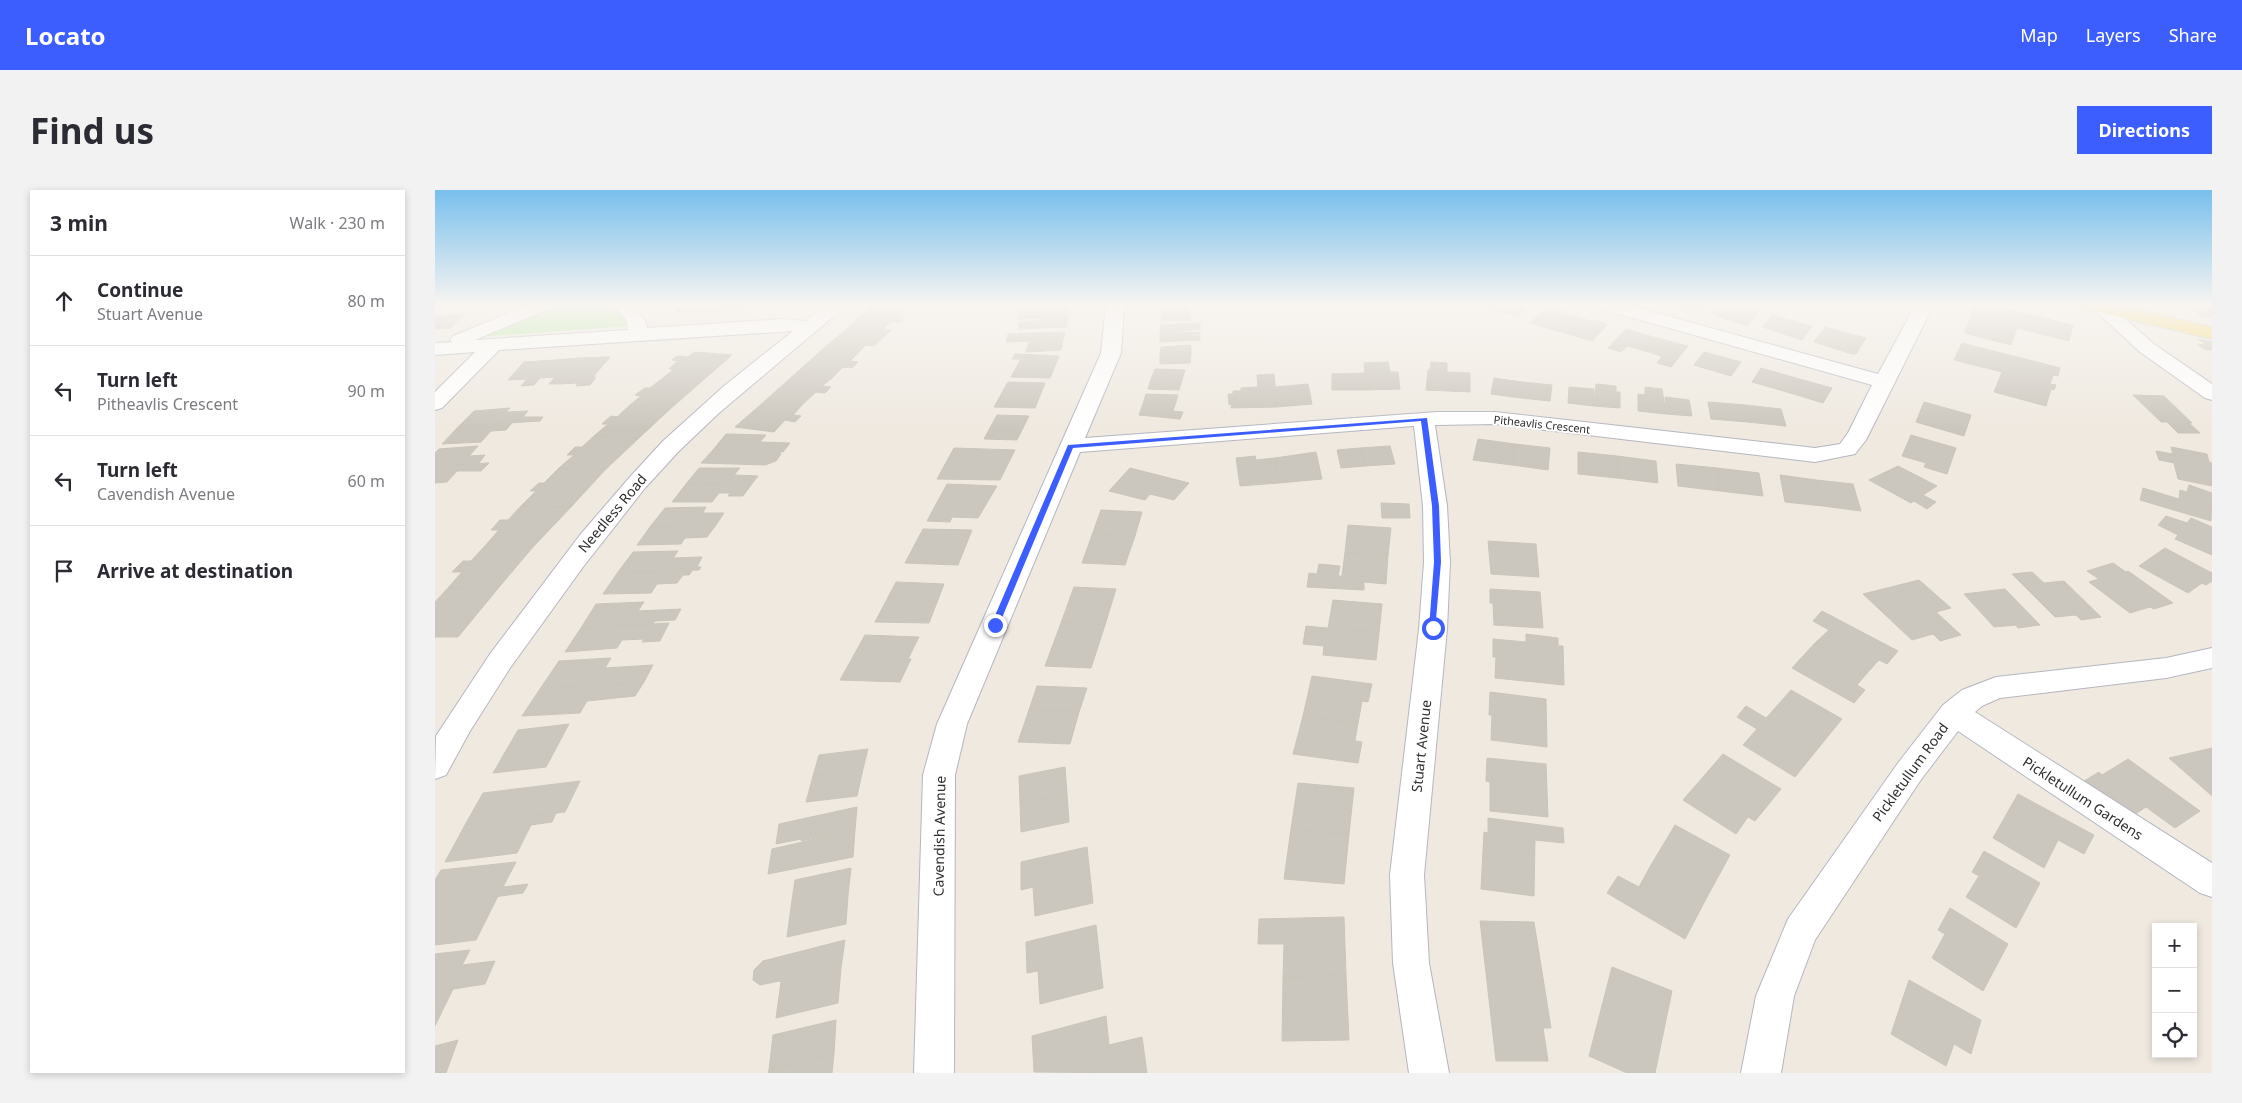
<!DOCTYPE html>
<meta charset="utf-8">
<style>
body{margin:0;font-family:"Noto Sans",sans-serif;background:#f2f2f3;color:#2b2b33}
.controls{position:absolute;right:15px;bottom:15px;display:grid;overflow:hidden;border-radius:0px;box-shadow:0 2px 8px #0003}
.controls button{width:45px;height:45px;display:grid;place-items:center;padding:0;border:0;border-bottom:1px solid #e1e1e2;background:#fff;color:#2b2b33;font:25px sans-serif}
.stop{position:absolute;width:15px;height:15px;margin:-11px;border:4px solid #3d5eff;border-radius:50%;background:#fff}
.stop.end{background:#3d5eff;border-color:#fff;box-shadow:0 1px 5px #0008}
.list{margin:0;padding:0;list-style:none}
h2{display:flex;justify-content:space-between;align-items:center;height:65px;margin:0;padding:0 20px;font-size:21px}
h2 small{font-size:16px;font-weight:400;color:#7c7c81}
.list li{display:grid;grid-template-columns:32px 1fr auto;gap:15px;align-items:center;box-sizing:border-box;height:90px;padding:0 20px;border-top:1px solid #e1e1e2}
.list b{display:block;font-size:19px;white-space:nowrap}
.list p{margin:0;font-size:16px;white-space:nowrap;color:#7c7c81}
.list em{font-size:16px;font-style:normal;color:#7c7c81}
.icon{flex:none;width:28px;height:28px;fill:none;stroke:currentColor;stroke-width:2;stroke-linecap:round;stroke-linejoin:round}
.map{position:relative;flex:none;width:1777px;height:883px;overflow:hidden;border-radius:0px}
header{display:flex;align-items:center;gap:30px;box-sizing:border-box;height:70px;padding:0 25px;background:#3d5eff;color:#fff}
header strong{font-size:24px}
nav{display:flex;gap:28px;margin-inline-start:auto;font-size:18px}
.intro{display:flex;align-items:center;justify-content:space-between;box-sizing:border-box;height:120px;padding:0 30px}
h1{margin:0;font-size:35px}
.button{padding:12px 22px;border-radius:0px;background:#3d5eff;color:#fff;font-size:18px;font-weight:700}
main{display:flex;gap:30px;padding:0 30px}
aside{flex:1;background:#fff;border-radius:0px;box-shadow:0 2px 8px #0003}
.map>svg:first-child{display:block}
.green{fill:#b4e79b}
.building{fill:#cbc7be;stroke:#cbc5b9}
.lines{fill:none;stroke-linecap:round;stroke-linejoin:round}
.street-casing{stroke:#b4b6c1;stroke-width:2}
.primary-casing{stroke:#c9c9c9;stroke-width:2}
.street{fill:#fff;fill-rule:evenodd}
.primary{fill:#f7d65d;fill-rule:evenodd}
.route{fill:#3d5eff}
.labels{text-anchor:middle;dominant-baseline:central;stroke-width:4;stroke-linejoin:round;paint-order:stroke}
.far-street-label{font-size:11px;fill:#2e2e2e;stroke:#fff}
.street-label{font-size:14px;fill:#2e2e2e;stroke:#fff}
</style>
<header>
<strong>Locato</strong>
<nav><a>Map</a><a>Layers</a><a>Share</a></nav>
</header>
<div class="intro"><h1>Find us</h1><a class="button">Directions</a></div>
<main>
<aside>
<h2>3 min<small>Walk · 230 m</small></h2>
<ul class="list">
<li><svg class="icon" aria-label="ahead" viewBox="0 0 24 24"><path d="M12 20V5M6 11l6-6 6 6"/></svg><div><b>Continue</b><p>Stuart Avenue</p></div><em>80 m</em></li>
<li><svg class="icon" aria-label="left" viewBox="0 0 24 24"><path d="M17 20v-9H6M10 6l-5 5 5 5"/></svg><div><b>Turn left</b><p>Pitheavlis Crescent</p></div><em>90 m</em></li>
<li><svg class="icon" aria-label="left" viewBox="0 0 24 24"><path d="M17 20v-9H6M10 6l-5 5 5 5"/></svg><div><b>Turn left</b><p>Cavendish Avenue</p></div><em>60 m</em></li>
<li><svg class="icon" aria-label="arrive" viewBox="0 0 24 24"><path d="M6 21V4h12l-3 4 3 4H6"/></svg><div><b>Arrive at destination</b></div></li>
</ul>
</aside>
<div class="map">
<svg width="1777" height="883" viewBox="0 0 1777 883">
<rect width="100%" height="100%" fill="#efe9e0"/>
<path class="green" d="M116,114H176L196,136L40,147Z"/>
<g class="building">
<path d="M246,114H279L275,121L240,123Z"/>
<path d="M279,114H309L306,118L275,121Z"/>
<path d="M439,114L472,117L462,127H469L464,133L456,132L448,139L415,136Z"/>
<path d="M586,114H635L585,118Z"/>
<path d="M754,114L755,122L727,123V115Z"/>
<path d="M1050,114H1096L1082,126L1048,116Z"/>
<path d="M1271,114L1265,121L1236,115V114Z"/>
<path d="M1284,114H1296L1323,122L1312,136L1275,124Z"/>
<path d="M1542,114H1551L1638,135L1634,151L1582,138L1576,155L1529,143Z"/>
<path d="M1751,114H1777V127L1765,126Z"/>
<path d="M1112,117L1128,121L1126,122L1142,127L1126,142L1095,133Z"/>
<path d="M634,118L633,127L582,129L584,121Z"/>
<path d="M755,122V130L726,131L727,123Z"/>
<path d="M29,124L16,138L0,139V126Z"/>
<path d="M1337,125L1377,136L1367,150L1327,137Z"/>
<path d="M633,127L631,137L583,139L584,132L603,131V128Z"/>
<path d="M1142,127L1156,131L1158,130L1173,134L1157,151L1126,142Z"/>
<path d="M765,133V139L725,144L726,135Z"/>
<path d="M415,136L448,139L456,140L439,156L431,155L425,161L389,158Z"/>
<path d="M1390,137L1431,148L1421,164H1417L1379,152Z"/>
<path d="M1191,139L1222,148L1210,161L1192,156L1186,162L1173,158Z"/>
<path d="M630,142L628,150L571,152L573,144Z"/>
<path d="M765,142V150L725,152V144Z"/>
<path d="M1222,148L1253,156L1236,177L1222,173L1227,166L1210,161Z"/>
<path d="M1763,149L1777,152V160H1771L1763,155L1771,154Z"/>
<path d="M628,150L626,160L591,162L594,152Z"/>
<path d="M1527,153L1625,178L1623,186L1618,185L1615,194L1621,195L1619,200L1616,199L1611,216L1559,202L1567,182L1519,170Z"/>
<path d="M756,155V164L725,165L726,157Z"/>
<path d="M389,158L425,161L415,171L423,172L417,178L408,177L397,188L360,184Z"/>
<path d="M260,162L297,165L267,191L228,188L239,179H234L243,171L237,170L242,166L253,167Z"/>
<path d="M1269,162L1306,172L1296,186L1259,175Z"/>
<path d="M580,164L624,166L615,188L576,187L586,169H577Z"/>
<path d="M756,164L755,173L725,174V165Z"/>
<path d="M175,167L158,187H161L155,195L141,196L143,193L124,194L145,168Z"/>
<path d="M145,168L124,194H114L120,187L106,188L120,170Z"/>
<path d="M120,170L99,195L86,196L92,189L73,190L89,172Z"/>
<path d="M953,172L955,182H963L965,199L931,200L929,173Z"/>
<path d="M996,172L1012,173V182L1035,183V202L991,200L993,180H995Z"/>
<path d="M1326,178L1361,188L1352,202L1317,192Z"/>
<path d="M720,179L750,180L747,190L716,189Z"/>
<path d="M930,183L931,200H897V184Z"/>
<path d="M360,184L397,188L387,196L396,197L390,203L381,202L368,214L331,210Z"/>
<path d="M839,184L842,217L796,218L797,214L794,215L793,204H798V201H806V198L823,197L822,185Z"/>
<path d="M228,188L267,191L234,220L194,216L206,206L200,205L210,198H215Z"/>
<path d="M1059,188L1087,192L1086,208L1056,204Z"/>
<path d="M1361,188L1397,198L1388,213L1352,202Z"/>
<path d="M716,189L747,190L744,200L713,199Z"/>
<path d="M573,192L610,193L600,218L559,217Z"/>
<path d="M1087,192L1117,195L1115,211L1086,208Z"/>
<path d="M873,194L877,214L842,217L840,197Z"/>
<path d="M1161,194L1181,196V202H1185V218L1159,216Z"/>
<path d="M1134,197L1159,199V216L1133,213Z"/>
<path d="M1210,197L1227,199L1231,224L1203,221V204L1210,205Z"/>
<path d="M711,204L743,205L740,215L708,214Z"/>
<path d="M1698,205L1729,206L1757,233H1754L1765,243H1743L1732,232H1726Z"/>
<path d="M1230,207L1254,210L1257,226L1231,224Z"/>
<path d="M331,210L368,214L358,225L366,226L360,232L350,230L339,242L300,237Z"/>
<path d="M1273,212L1310,215L1313,232L1276,229Z"/>
<path d="M1489,212L1536,225L1529,246L1481,232Z"/>
<path d="M708,214L740,215L738,221L748,222L745,229L704,225Z"/>
<path d="M1310,215L1346,219L1351,236L1313,232Z"/>
<path d="M194,216L234,220L204,248L159,246L173,234H167L176,226L182,227Z"/>
<path d="M75,218L71,222L93,221L88,227H108L105,231L24,236L39,221Z"/>
<path d="M562,225L594,226L582,250L549,249Z"/>
<path d="M77,233L71,240L56,241L46,252L7,254L24,236Z"/>
<path d="M291,244L331,245L325,252L355,253L348,262L278,260Z"/>
<path d="M1476,245L1521,258L1512,284L1489,277L1491,273L1467,266Z"/>
<path d="M159,246L204,248L170,280L124,278L139,265H132L140,257H147Z"/>
<path d="M1043,249L1080,254L1077,275L1038,270Z"/>
<path d="M1080,254L1115,258L1113,280L1077,275Z"/>
<path d="M43,256L34,266L50,265L44,273L0,276V263L4,259Z"/>
<path d="M955,256L960,274L930,276L925,258Z"/>
<path d="M1736,257L1772,264L1774,272L1777,273V296L1743,289L1739,273L1724,270L1721,261L1738,264Z"/>
<path d="M519,258L580,260L565,290L502,289Z"/>
<path d="M925,258L930,276L906,278L902,260Z"/>
<path d="M278,260L343,261L346,264L341,271L330,275L266,273Z"/>
<path d="M881,262L887,289L844,293L840,268Z"/>
<path d="M1143,262L1182,266V288L1143,284Z"/>
<path d="M820,266L821,270L840,268L844,293L805,296L801,268Z"/>
<path d="M1182,266L1221,271L1223,293L1182,288Z"/>
<path d="M54,273L46,281H22L12,292L0,293V276Z"/>
<path d="M1241,274L1282,278L1285,301L1243,296Z"/>
<path d="M1463,276L1502,296L1488,305L1501,312L1492,319L1479,311L1476,313L1434,290Z"/>
<path d="M124,278L170,280L136,317L86,316L101,301H95L104,293H109Z"/>
<path d="M264,278H305L299,285L323,286L316,295L251,294Z"/>
<path d="M695,278L754,293L739,310L715,304L710,310L674,301Z"/>
<path d="M1282,278L1324,283L1328,306L1285,301Z"/>
<path d="M1345,285L1381,290L1388,316L1350,312Z"/>
<path d="M1381,290L1418,294L1426,321L1388,316Z"/>
<path d="M251,294L316,295L308,306H293L295,303H284L277,312H237Z"/>
<path d="M512,294L562,296L543,328L517,327L515,332L492,331Z"/>
<path d="M1754,295L1777,303L1776,331L1705,310L1708,298L1744,309L1745,300L1752,302Z"/>
<path d="M946,313L974,314L975,328H947Z"/>
<path d="M86,316L136,317L98,357L48,358L64,340H56L65,330H73Z"/>
<path d="M271,317L268,323H289L281,335L215,337L230,318Z"/>
<path d="M666,320L707,322L700,346L657,345Z"/>
<path d="M1731,326L1752,333L1756,328L1777,337V365L1740,349L1743,345L1723,335Z"/>
<path d="M281,335L272,347L250,348L246,354L202,355L215,337Z"/>
<path d="M913,335L956,338L953,365L910,362Z"/>
<path d="M488,339L537,340L523,375L470,373Z"/>
<path d="M657,345L700,346L690,375L647,373Z"/>
<path d="M1053,351L1101,354L1104,387L1056,384Z"/>
<path d="M98,357L65,396L13,398L27,382H17L28,371H36L48,358Z"/>
<path d="M1730,358L1777,383V391L1771,395L1767,393L1753,403L1704,376Z"/>
<path d="M243,361L238,368L267,367L262,377H266L264,380L183,382L198,362Z"/>
<path d="M910,362L953,365L951,394L929,392V400L872,397L874,383L882,384L884,374L905,376L903,386H907Z"/>
<path d="M1678,373L1691,382L1693,381L1738,413L1719,419L1715,417L1695,423L1654,392L1664,389L1652,381Z"/>
<path d="M257,381L254,385H248L242,393L222,394L216,403L168,404L183,382Z"/>
<path d="M1597,382L1609,393L1629,391L1666,427L1646,430L1641,425L1620,427L1577,384Z"/>
<path d="M1484,390L1516,418L1501,422L1526,445L1505,451L1498,444L1477,450L1428,404Z"/>
<path d="M461,392L509,394L494,433L440,432Z"/>
<path d="M65,396L23,447H0V412L13,398Z"/>
<path d="M639,397L681,399L670,435L626,433Z"/>
<path d="M1055,399L1105,402L1108,438L1059,435L1058,413H1055Z"/>
<path d="M1570,399L1605,435L1583,438L1581,435L1559,437L1529,404Z"/>
<path d="M898,410L947,414L944,443L893,438Z"/>
<path d="M209,412L203,421L246,419L240,430L220,431L218,434L146,438L161,414Z"/>
<path d="M1387,421L1463,461L1452,474L1444,470L1433,482L1380,453L1394,440L1378,431Z"/>
<path d="M234,433L225,451L207,452L209,449L187,450L182,458L130,462L146,438Z"/>
<path d="M626,433L670,435L656,478L610,476Z"/>
<path d="M871,436L944,443L941,470L888,465L889,456L868,454Z"/>
<path d="M1091,444L1123,448V456H1128L1129,495L1060,488L1061,467H1058V449L1091,452Z"/>
<path d="M430,445L484,447L473,469H476L465,492L405,490Z"/>
<path d="M1380,453L1433,482L1422,495L1430,500L1419,513L1357,478Z"/>
<path d="M176,468L170,478L218,475L209,492L105,499L124,471Z"/>
<path d="M877,486L937,494L933,512L927,511L923,533L868,526Z"/>
<path d="M209,492L200,506L152,511L145,523L87,526L105,499Z"/>
<path d="M602,496L652,498L644,522L594,520Z"/>
<path d="M1356,500L1407,529L1385,556L1333,526Z"/>
<path d="M1055,502L1111,509L1112,557L1056,550L1057,525H1054Z"/>
<path d="M1311,516L1331,528L1333,526L1385,556L1360,587L1308,555L1322,539L1302,527Z"/>
<path d="M594,520L644,522L635,554L583,552Z"/>
<path d="M868,526L923,533L920,551L927,552L923,573L858,564Z"/>
<path d="M134,534L111,577L58,583L83,540Z"/>
<path d="M1777,558V605H1776L1734,568Z"/>
<path d="M433,559L428,579L378,586L384,565Z"/>
<path d="M1288,564L1346,599L1320,631L1313,627L1301,644L1248,610Z"/>
<path d="M1052,568L1111,574L1113,627L1055,621V592L1051,591Z"/>
<path d="M1693,569L1765,621L1740,638L1711,617L1693,629L1646,593L1664,582L1667,585Z"/>
<path d="M630,577L632,604L585,614L584,586Z"/>
<path d="M428,579L422,606L371,612L378,586Z"/>
<path d="M145,591L130,622L30,635L48,603Z"/>
<path d="M863,593L919,598L914,644L856,639Z"/>
<path d="M632,604L634,632L586,642L585,614Z"/>
<path d="M1583,604L1659,645L1649,664L1623,650L1609,678L1558,648Z"/>
<path d="M422,617L420,640L366,651V649L341,654L344,634Z"/>
<path d="M121,623L117,632L96,635L82,663L10,672L30,635Z"/>
<path d="M1053,628L1128,638L1129,653L1100,650L1099,706L1046,699L1049,642L1053,643Z"/>
<path d="M1240,635L1295,665L1272,707L1216,675Z"/>
<path d="M856,639L914,644L909,694L849,689Z"/>
<path d="M420,640L418,667L333,684L337,659Z"/>
<path d="M652,657L658,713L600,726L598,697L586,700V672Z"/>
<path d="M1549,661L1605,693L1581,738L1531,707L1544,686L1537,682Z"/>
<path d="M81,672L68,697L93,694L88,703L0,715V690L6,680Z"/>
<path d="M1216,675L1272,707L1250,749L1172,703L1183,686L1204,697Z"/>
<path d="M416,678L413,705L356,717L360,690Z"/>
<path d="M413,705L411,734L352,747L356,717Z"/>
<path d="M63,706L41,750L0,755V715Z"/>
<path d="M1515,718L1573,754L1548,801L1497,768L1510,744L1503,740Z"/>
<path d="M909,727L911,785L848,787L849,754H823L824,729Z"/>
<path d="M1045,731L1099,732L1107,782L1051,783Z"/>
<path d="M661,735L668,798L605,814L603,781L592,783L591,752Z"/>
<path d="M410,750L406,778L346,792L345,791L325,795L318,790L319,780L328,771Z"/>
<path d="M35,760L27,775L60,771L50,794L0,802V764Z"/>
<path d="M1177,777L1237,801L1220,883H1192L1154,866Z"/>
<path d="M406,778L403,813L341,828L346,792Z"/>
<path d="M1107,782L1116,838H1108L1113,871H1061L1051,783Z"/>
<path d="M911,785L914,850L847,851L848,787Z"/>
<path d="M1474,790L1546,830L1536,864L1519,854L1511,876L1456,844Z"/>
<path d="M18,799L0,836V802Z"/>
<path d="M671,826L674,855L707,847L712,883L599,882L597,846Z"/>
<path d="M401,830L399,864L334,880L338,845Z"/>
<path d="M23,850L11,883H0V856Z"/>
<path d="M399,864L397,883H333L334,880Z"/>
</g>
<g class="lines">
<defs>
<g id="street">
<path d="M95,114H119L116,118L40,150L193,140L192,131L177,114H196L210,130L212,138L349,129L371,131L393,114H413L284,223L244,261L210,298L148,377L75,478L35,541L11,585L0,589L1,546L55,464L145,345L194,288L228,251L289,196L358,141L64,160L7,218L0,220V202L40,162L0,165V153L17,152L15,150L18,146Z"/>
<path d="M671,114H689L686,163L650,248L1002,222H1060L1380,258L1405,254L1413,243L1437,195L1163,118L1160,114H1189L1443,184L1481,114H1499L1431,250L1420,264L1380,272L1060,234L1000,235L1012,316L1015,372L1012,439L989,685L994,773L1014,883H974L958,773L955,685L984,439L989,372L988,316L979,236L645,262L532,534L520,585L519,883H479L488,585L502,534L666,163Z"/>
<path d="M1653,114H1673L1719,154L1777,194V210L1770,208L1705,162Z"/>
<path d="M1777,458V478L1731,488L1565,508L1547,516L1540,522L1777,673V707L1765,703L1523,541L1485,591L1380,750L1359,806L1346,883H1306L1321,806L1353,729L1463,573L1508,515L1527,500L1561,487L1731,468Z"/>
</g>
<path id="primary" d="M1644,114H1676L1777,137V149L1647,118Z"/>
</defs>
<use href="#street" class="street-casing"/>
<use href="#primary" class="primary-casing"/>
<use href="#street" class="street"/>
<use href="#primary" class="primary"/>
</g>
<linearGradient id="sky" x2="0" y2="1"><stop stop-color="#78bfed"/><stop offset="0.48" stop-color="#f8f5f1"/><stop offset="1" stop-color="#f8f5f1" stop-opacity="0"/></linearGradient>
<rect width="1777" height="238" fill="url(#sky)"/>
<path class="route" d="M992,228L1004,316L1006,372L1000,441H998L994,438L999,372L997,316L986,231L638,258L564,435L560,438L556,435L633,255Z"/>
<g class="labels">
<g class="far-street-label">
<text transform="translate(1107 234) rotate(6)">Pitheavlis Crescent</text>
</g>
<g class="street-label">
<text transform="translate(177 323) rotate(-50)">Needless Road</text>
<text transform="translate(986 556) rotate(-84)">Stuart Avenue</text>
<text transform="translate(1475 582) rotate(-54)">Pickletullum Road</text>
<text transform="translate(1648 608) rotate(33)">Pickletullum Gardens</text>
<text transform="translate(504 646) rotate(-89)">Cavendish Avenue</text>
</g>
</g>
</svg>
<div class="controls">
<button>+</button>
<button>−</button>
<button><svg class="icon" aria-label="locate" viewBox="0 0 24 24"><circle cx="12" cy="12" r="6"/><path d="M12 2v4M12 18v4M2 12h4M18 12h4"/></svg></button>
</div>
<div class="stop" style="left:998px;top:438px"></div>
<div class="stop end" style="left:560px;top:435px"></div>
</div>
</main>
